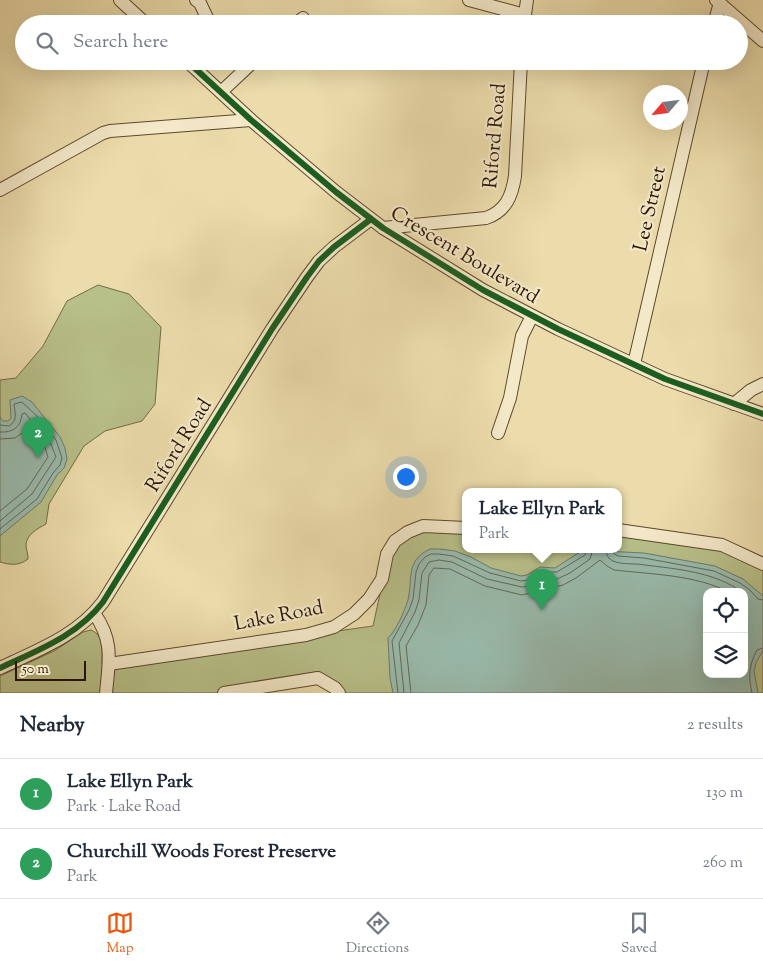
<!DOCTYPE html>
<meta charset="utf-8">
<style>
body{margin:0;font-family:"Sorts Mill Goudy",serif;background:#f6f6f7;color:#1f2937}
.controls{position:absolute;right:15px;bottom:15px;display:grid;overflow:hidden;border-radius:10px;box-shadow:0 5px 20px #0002}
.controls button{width:45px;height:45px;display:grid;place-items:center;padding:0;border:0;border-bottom:1px solid #e0e1e3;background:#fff;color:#1f2937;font:25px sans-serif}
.compass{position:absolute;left:643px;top:85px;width:45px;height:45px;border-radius:50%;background:#fff;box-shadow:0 5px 20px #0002;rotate:242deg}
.scale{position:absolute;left:15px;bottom:12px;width:71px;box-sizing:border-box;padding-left:5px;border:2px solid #2d1601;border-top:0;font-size:14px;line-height:18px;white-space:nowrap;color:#2d1601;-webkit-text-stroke:4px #f3e8c8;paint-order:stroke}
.you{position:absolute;left:405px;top:476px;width:18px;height:18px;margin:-12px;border:4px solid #fff;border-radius:50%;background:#1a73e8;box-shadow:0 0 0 8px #1a73e833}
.badge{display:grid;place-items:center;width:32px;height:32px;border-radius:50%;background:#ea580c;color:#fff;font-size:16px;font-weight:700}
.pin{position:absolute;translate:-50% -41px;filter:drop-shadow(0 1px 2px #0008)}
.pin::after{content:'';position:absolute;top:26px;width:18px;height:15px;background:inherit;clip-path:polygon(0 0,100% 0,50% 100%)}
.popup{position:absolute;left:462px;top:488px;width:160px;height:65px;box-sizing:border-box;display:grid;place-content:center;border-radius:10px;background:#fff;filter:drop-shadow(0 1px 4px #0005);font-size:16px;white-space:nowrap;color:#747a83}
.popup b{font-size:19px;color:#1f2937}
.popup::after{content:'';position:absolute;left:50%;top:100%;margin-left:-10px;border:10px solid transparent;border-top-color:#fff}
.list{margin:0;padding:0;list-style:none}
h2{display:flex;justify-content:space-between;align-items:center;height:65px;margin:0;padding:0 20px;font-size:21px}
h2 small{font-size:16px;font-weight:400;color:#747a83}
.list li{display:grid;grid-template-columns:32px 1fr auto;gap:15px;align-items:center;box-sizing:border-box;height:70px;padding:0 20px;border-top:1px solid #e0e1e3}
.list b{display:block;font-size:19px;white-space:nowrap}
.list p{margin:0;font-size:16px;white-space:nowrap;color:#747a83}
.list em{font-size:16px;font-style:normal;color:#747a83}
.icon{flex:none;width:28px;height:28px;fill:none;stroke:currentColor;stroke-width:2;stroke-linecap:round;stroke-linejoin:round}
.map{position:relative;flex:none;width:763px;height:693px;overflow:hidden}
.search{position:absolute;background:#fff;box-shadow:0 5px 20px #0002;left:15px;right:15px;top:15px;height:55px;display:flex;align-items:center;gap:12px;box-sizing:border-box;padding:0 18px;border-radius:28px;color:#747a83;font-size:19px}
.sheet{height:205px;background:#fff}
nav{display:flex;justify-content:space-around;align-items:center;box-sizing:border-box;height:70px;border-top:1px solid #e0e1e3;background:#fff;font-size:14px;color:#747a83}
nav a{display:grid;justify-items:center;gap:2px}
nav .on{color:#ea580c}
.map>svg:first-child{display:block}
.green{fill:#b8c089;stroke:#726b45;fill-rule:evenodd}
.water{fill:#99bbad;stroke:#6e7968;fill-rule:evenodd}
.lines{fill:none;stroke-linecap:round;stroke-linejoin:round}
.shore{stroke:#636857;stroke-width:1}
.minor-casing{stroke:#5d482c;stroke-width:14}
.minor{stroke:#f3e8c8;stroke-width:12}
.cycleway-casing{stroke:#f3e8c8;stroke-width:9}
.cycleway{stroke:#1b5e20;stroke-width:6}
.labels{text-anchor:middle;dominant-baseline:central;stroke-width:4.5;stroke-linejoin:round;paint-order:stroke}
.street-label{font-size:20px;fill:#2d1601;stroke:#f3e8c8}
</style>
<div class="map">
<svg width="763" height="693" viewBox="0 0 763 693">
<rect width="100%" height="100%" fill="#ecdcab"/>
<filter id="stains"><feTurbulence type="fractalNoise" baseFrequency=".004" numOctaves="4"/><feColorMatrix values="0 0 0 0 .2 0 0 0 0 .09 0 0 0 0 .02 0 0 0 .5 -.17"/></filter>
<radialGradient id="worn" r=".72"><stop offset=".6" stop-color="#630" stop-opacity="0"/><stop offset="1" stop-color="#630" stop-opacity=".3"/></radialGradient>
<g class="green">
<path d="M98,285L129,294L161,327L155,404L142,421L105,431L84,446L49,504L46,524C37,529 25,535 26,547C27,552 28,554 28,559C19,566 10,565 0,562V380L16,378L43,346L67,301Z"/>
<path d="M438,531L466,534V549H618V534L722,549L763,569V693H334L315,682L247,693H0V676L54,651L83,632L91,630C105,636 102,651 102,664L373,626L380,594L391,557L398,546L418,532ZM707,592H744V674H707Z"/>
</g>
<g class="water">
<path d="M22,396L32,402L60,437L65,448L67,459L64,468L57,475L41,502L0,536V417L3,421H8L11,418L10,400Z"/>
<path d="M430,549H440L455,551L471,557L491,568L521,576L527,575L540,567L555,568L583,550L644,553L715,566L743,579L763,596V650L756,663L754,671L758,693H393L390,678L388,638C397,629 404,612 408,600C413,578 405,561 430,549ZM707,592H744V674H707Z"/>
</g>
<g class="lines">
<g class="shore">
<path d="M0,425L9,426C18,421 15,413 14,404L22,402L40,419L56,440L62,458L60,465L53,473L37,499L0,529"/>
<path d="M0,432C13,433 21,427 22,414L25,413L51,444L56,457L32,494L0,521"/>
<path d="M0,439L15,438L29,428L45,448L48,457L27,489L0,511"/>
<path d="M606,549C606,554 608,559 613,561C622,565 635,563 645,565C677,569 715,572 742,592"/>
<path d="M612,549L613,553L618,556L644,558L714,571L740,583L750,590L758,599L763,600"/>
<path d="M398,693L392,641L409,610L413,599L416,572L419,564L425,557L431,554H439L453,556L490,573L521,581L529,580L542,572H557L585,555L587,549"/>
<path d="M404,693L399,643L415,612L419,600L422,573L429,562L439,560L452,562L487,579L522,587L531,586L543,578L557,579L570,573L590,559L593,549"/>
<path d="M411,693L406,646L418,625L426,605L429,575L434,568L450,569L485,586L522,595L534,592L545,586L555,587L563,585L576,578L600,560L607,566L614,570C648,574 698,575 728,592"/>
<path d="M752,693C748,677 749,665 757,650L763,648"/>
</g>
<defs>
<g id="minor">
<path d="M120,0L146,24"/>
<path d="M196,0L200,3L210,24"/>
<path d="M469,0L525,15"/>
<path d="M716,0L763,41"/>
<path d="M524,22L527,0"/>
<path d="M296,24L303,18"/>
<path d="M714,24L720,3"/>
<path d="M187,61L251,120L336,192L383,228L483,290L558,329L665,379L763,414"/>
<path d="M221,92L254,61"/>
<path d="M0,190L103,133L110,131L251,120"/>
<path d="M383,228L486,218C506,211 512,196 515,176L521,61"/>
<path d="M634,364L704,61"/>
<path d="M734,404L751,390L763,384"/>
<path d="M498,433L510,398L522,336L532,316"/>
<path d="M618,530L722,545L763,564"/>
<path d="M94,613C114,641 109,661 106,693"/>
<path d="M109,664L306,635L334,627L354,614L369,599L382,579L387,554L395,541L408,532L423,526L466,528"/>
<path d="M0,668C38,650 77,636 103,602L272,329L307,277L319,261L334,247L371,219"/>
<path d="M224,693L318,678L335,688L339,693"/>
</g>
</defs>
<use href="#minor" class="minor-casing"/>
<use href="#minor" class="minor"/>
<defs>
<g id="cycleway">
<path d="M187,61L251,120L336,192L383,228L483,290L558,329L665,379L763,414"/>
<path d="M0,668C38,650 77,636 103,602L272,329L307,277L319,261L334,247L371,219"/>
</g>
</defs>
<use href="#cycleway" class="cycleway-casing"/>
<use href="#cycleway" class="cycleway"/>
</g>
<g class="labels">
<g class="street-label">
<text transform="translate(496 136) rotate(-85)">Riford Road</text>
<text transform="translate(651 209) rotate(-77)">Lee Street</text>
<text transform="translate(464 256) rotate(31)">Crescent Boulevard</text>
<text transform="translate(180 446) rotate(-58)">Riford Road</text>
<text transform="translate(279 617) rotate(-11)">Lake Road</text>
</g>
</g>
<rect width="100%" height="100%" filter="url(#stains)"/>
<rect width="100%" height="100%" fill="url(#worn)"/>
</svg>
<div class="controls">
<button><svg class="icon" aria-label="locate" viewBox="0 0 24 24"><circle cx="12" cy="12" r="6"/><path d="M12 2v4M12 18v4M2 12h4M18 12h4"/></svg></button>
<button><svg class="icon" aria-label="layers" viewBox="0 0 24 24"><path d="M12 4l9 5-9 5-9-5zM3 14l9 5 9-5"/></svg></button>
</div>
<svg class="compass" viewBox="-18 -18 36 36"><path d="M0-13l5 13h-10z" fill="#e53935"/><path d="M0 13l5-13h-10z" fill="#747a83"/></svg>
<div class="scale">50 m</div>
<div class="you"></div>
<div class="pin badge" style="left:542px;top:610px;background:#2e9e5b">1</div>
<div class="popup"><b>Lake Ellyn Park</b>Park</div>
<div class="pin badge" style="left:38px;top:458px;background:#2e9e5b">2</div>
<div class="search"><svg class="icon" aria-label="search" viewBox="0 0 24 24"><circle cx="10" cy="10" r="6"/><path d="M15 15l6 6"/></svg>Search here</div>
</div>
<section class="sheet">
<h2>Nearby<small>2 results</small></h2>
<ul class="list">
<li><span class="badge" style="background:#2e9e5b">1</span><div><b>Lake Ellyn Park</b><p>Park · Lake Road</p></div><em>130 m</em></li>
<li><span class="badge" style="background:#2e9e5b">2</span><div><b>Churchill Woods Forest Preserve</b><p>Park</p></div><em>260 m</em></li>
</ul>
</section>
<nav>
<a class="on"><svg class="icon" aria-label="map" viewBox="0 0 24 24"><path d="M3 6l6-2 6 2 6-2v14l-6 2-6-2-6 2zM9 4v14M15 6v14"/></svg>Map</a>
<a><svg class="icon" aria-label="directions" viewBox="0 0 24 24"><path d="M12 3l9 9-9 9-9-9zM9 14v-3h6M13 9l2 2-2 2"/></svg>Directions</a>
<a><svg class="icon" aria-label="saved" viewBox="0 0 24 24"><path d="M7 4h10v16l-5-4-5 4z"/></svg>Saved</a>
</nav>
